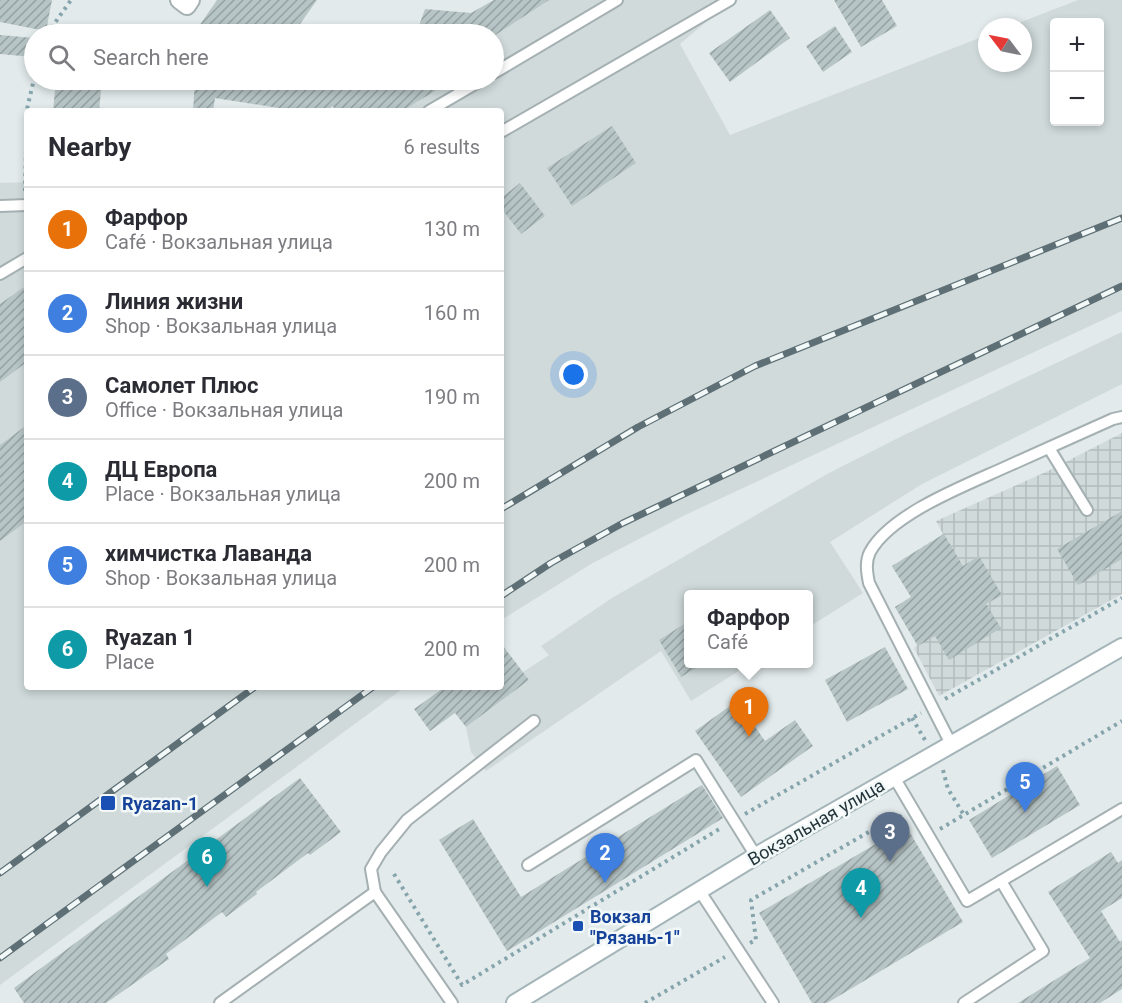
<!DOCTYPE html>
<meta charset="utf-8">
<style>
body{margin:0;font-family:Roboto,sans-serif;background:#f2f2f3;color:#2b2b33}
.controls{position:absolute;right:18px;top:18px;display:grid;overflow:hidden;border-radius:6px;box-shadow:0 3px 9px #0003}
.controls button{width:54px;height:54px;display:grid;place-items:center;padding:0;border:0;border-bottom:2px solid #e1e1e2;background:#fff;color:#2b2b33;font:30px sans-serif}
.compass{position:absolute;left:978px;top:18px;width:54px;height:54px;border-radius:50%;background:#fff;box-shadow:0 3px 9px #0003;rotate:302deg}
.you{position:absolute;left:574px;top:375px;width:21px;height:21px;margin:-15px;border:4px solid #fff;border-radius:50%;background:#1a73e8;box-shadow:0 0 0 9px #1a73e833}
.badge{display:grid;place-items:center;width:39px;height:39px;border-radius:50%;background:#807249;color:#fff;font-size:20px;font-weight:700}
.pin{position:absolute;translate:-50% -50px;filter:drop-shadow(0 2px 3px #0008)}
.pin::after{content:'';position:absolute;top:32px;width:21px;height:18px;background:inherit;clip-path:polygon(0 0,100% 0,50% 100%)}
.popup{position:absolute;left:684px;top:590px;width:129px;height:78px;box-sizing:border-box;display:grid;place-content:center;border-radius:6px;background:#fff;filter:drop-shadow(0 2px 4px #0005);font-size:20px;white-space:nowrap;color:#7c7c81}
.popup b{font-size:22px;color:#2b2b33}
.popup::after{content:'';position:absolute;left:50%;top:100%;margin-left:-12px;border:12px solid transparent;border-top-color:#fff}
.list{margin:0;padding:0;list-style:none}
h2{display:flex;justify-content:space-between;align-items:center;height:78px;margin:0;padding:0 24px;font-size:26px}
h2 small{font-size:20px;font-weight:400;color:#7c7c81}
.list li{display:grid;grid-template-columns:39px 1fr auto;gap:18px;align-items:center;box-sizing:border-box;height:84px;padding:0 24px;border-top:2px solid #e1e1e2}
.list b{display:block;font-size:22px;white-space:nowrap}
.list p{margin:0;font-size:20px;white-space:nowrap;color:#7c7c81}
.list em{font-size:20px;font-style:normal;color:#7c7c81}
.icon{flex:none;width:33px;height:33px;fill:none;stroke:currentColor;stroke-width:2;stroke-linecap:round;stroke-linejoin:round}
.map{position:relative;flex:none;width:1122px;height:1003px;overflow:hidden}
.search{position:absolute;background:#fff;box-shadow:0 3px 9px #0003;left:24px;top:24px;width:480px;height:66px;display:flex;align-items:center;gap:15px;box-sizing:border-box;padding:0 21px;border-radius:33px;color:#7c7c81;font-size:22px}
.panel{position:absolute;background:#fff;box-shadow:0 3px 9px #0003;left:24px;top:108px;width:480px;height:582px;border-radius:6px}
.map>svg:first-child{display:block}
.built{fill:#d0dadb;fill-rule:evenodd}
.industrial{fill:url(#industrial-grid)}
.building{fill:url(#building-hatch)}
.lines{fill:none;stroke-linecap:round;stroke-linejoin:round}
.service-casing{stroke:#a5b0b3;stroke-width:14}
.minor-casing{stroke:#a5b0b3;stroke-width:20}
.secondary-casing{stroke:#a4b5b9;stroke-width:20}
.path{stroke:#85a4ac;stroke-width:4;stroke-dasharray:3 4.5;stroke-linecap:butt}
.service{stroke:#fff;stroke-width:10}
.minor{stroke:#fff;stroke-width:16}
.secondary{stroke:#fff;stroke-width:16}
.rail-casing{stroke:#5e7076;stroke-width:7}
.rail{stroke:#f2f8f8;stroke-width:4.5;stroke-dasharray:14;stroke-linecap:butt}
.transit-dot{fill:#1a4fb4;stroke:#f2f8f8;stroke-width:2}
.labels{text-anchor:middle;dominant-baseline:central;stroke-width:5;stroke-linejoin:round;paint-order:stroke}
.transit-label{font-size:18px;font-weight:bold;fill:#164399;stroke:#f2f8f8;text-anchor:start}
.street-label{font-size:18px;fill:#24353b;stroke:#f2f8f8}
</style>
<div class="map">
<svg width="1122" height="1003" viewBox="0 0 1122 1003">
<defs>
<pattern id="industrial-grid" width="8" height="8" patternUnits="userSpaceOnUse" patternTransform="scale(1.5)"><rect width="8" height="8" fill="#d0dadb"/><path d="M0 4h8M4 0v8" fill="none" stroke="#b2bcbd"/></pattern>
<pattern id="building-hatch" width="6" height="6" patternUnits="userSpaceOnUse" patternTransform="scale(1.5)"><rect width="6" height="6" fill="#b8c5c6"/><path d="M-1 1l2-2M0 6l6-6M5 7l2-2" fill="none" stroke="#95a1a2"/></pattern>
</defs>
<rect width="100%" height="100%" fill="#e2eaeb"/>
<g class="built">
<path d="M523,0H732L680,44L730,135L987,35V63H1023V27H1008L1078,0H1122V311L683,516L591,564L501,620V111H377L425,80H494V34H469ZM1054,22H1100V122H1054Z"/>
<path d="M27,182V687H405L0,985V183Z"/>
<path d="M1122,332V384L922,484L830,542L863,593L809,627V594H689V664H750L691,701L661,651L486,771L471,752L466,727L529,680L523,672L549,655L541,646L612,598L829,473L904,435Z"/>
</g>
<path class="industrial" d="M1122,433V594L939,696L914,648L917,645L895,607L911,597L892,566L943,534L936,521L1048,471Z"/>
<g class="building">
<path d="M0,0H52L46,31L0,22Z"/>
<path d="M217,0H317L293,34H210L199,26Z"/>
<path d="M494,0H549L494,36V34H416L425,9L471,13Z"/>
<path d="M834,0H882L897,26L861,47Z"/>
<path d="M770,10L790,38L730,82L709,53Z"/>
<path d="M835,26L852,52L823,72L806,46Z"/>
<path d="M0,35L34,38L33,57L0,54Z"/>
<path d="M56,80H102L99,111H53Z"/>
<path d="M195,80H275L286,82L293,80H325L326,81L331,80H453L402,111H335L333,106L325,111H298L215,98L213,111H193Z"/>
<path d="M612,126L636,163L572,206L547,168Z"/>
<path d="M520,183L545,216L521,234L501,208V198Z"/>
<path d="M27,285V362L0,382V304Z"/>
<path d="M27,425V521L0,541V445Z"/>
<path d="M1122,511V559L1078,585L1057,549Z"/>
<path d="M944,534L963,566L979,556L1002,595L986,604L1001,628L949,660L935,636L918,646L895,607L911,597L892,566Z"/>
<path d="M689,621V664H703L681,677L659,640Z"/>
<path d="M503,646L529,680L466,727L455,713L430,731L414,709L445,687H501V647Z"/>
<path d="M885,647L908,689L847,722L825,680Z"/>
<path d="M737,701L765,741L795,720L813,746L741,797L695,731Z"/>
<path d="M1057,766L1080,805L992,858L969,820Z"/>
<path d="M300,778L341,832L310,855L308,853L256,892L257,894L226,917L222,912L166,954L169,959L106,1003H24L14,988Z"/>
<path d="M702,785L723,818L507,951L439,840L473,819L521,897Z"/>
<path d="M906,826L963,922L827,1003H812L759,913Z"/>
<path d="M1111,852L1118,863L1122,860V898L1101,911L1120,942L1122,940V989L1100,1003H1018L1090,958L1048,892Z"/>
</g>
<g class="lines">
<defs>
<g id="service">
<path d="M494,73L617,0"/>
<path d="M429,111L482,80"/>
<path d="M501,132L730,0"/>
<path d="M0,206L27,205"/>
<path d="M0,274L27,258"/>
<path d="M1049,448L1087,510"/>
<path d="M951,744L869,583C867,573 865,562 870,552C891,513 969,484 1008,466C1043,450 1078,435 1113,419L1122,417"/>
<path d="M894,777L967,901L1001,881L1043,951L964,1003"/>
<path d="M528,865L696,760L756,856"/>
<path d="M1001,881L1122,809"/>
<path d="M699,890L773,1003"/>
<path d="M375,892L371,869L381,852L407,820L534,721"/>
<path d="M220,1003L375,892L452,1003"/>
</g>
<path id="minor" d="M179,0L187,6L191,0"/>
<path id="secondary" d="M515,1003L756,856L1122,647"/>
</defs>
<use href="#service" class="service-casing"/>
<use href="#minor" class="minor-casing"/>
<use href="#secondary" class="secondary-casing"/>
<g class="path">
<path d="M47,34L71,0"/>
<path d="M25,191L27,109L34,79"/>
<path d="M945,699L1122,598"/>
<path d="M912,718L925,740"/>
<path d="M943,770L948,789L964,815"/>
<path d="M745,814L921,713"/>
<path d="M940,829L1122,721"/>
<path d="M394,874L462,985L721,828"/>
<path d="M750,943L756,940L751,900L898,815L901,817"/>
<path d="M645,1003L725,957"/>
</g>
<use href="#service" class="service"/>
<use href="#minor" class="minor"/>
<use href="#secondary" class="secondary"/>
<defs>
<g id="rail">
<path d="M501,509L638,427L755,366L1122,218"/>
<path d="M501,596L551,563L623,523L1122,286"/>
<path d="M0,873L255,687"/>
<path d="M0,958L373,687"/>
</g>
</defs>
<use href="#rail" class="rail-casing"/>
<use href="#rail" class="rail"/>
</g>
<g class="transit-dot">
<rect x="100" y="795" width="16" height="16" rx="3"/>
<rect x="572" y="920" width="12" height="12" rx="3"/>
</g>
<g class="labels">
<g class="transit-label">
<text x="122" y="803">Ryazan-1</text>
<text x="590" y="916">Вокзал<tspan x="590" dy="21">"Рязань-1"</tspan></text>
</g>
<g class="street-label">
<text transform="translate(816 822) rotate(-30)">Вокзальная улица</text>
</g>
</g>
</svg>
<div class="controls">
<button>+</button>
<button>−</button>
</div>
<svg class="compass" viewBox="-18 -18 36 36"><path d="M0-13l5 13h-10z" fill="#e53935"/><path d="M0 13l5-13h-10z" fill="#7c7c81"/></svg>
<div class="you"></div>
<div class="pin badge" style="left:749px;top:737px;background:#e8710a">1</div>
<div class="popup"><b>Фарфор</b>Café</div>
<div class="pin badge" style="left:605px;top:883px;background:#3f7fe0">2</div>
<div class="pin badge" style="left:890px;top:862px;background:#5c6f8a">3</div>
<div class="pin badge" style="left:861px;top:918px;background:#0f9aa8">4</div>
<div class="pin badge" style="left:1025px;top:812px;background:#3f7fe0">5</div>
<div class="pin badge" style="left:207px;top:887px;background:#0f9aa8">6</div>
<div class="search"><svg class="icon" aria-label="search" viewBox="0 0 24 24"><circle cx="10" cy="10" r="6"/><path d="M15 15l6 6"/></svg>Search here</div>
<section class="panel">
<h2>Nearby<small>6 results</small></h2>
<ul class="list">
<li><span class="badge" style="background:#e8710a">1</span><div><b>Фарфор</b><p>Café · Вокзальная улица</p></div><em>130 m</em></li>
<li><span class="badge" style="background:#3f7fe0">2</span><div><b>Линия жизни</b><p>Shop · Вокзальная улица</p></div><em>160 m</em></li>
<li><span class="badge" style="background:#5c6f8a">3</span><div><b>Самолет Плюс</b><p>Office · Вокзальная улица</p></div><em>190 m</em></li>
<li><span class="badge" style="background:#0f9aa8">4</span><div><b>ДЦ Европа</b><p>Place · Вокзальная улица</p></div><em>200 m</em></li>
<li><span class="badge" style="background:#3f7fe0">5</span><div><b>химчистка Лаванда</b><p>Shop · Вокзальная улица</p></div><em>200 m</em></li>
<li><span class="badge" style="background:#0f9aa8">6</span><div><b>Ryazan 1</b><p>Place</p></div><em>200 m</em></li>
</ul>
</section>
</div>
